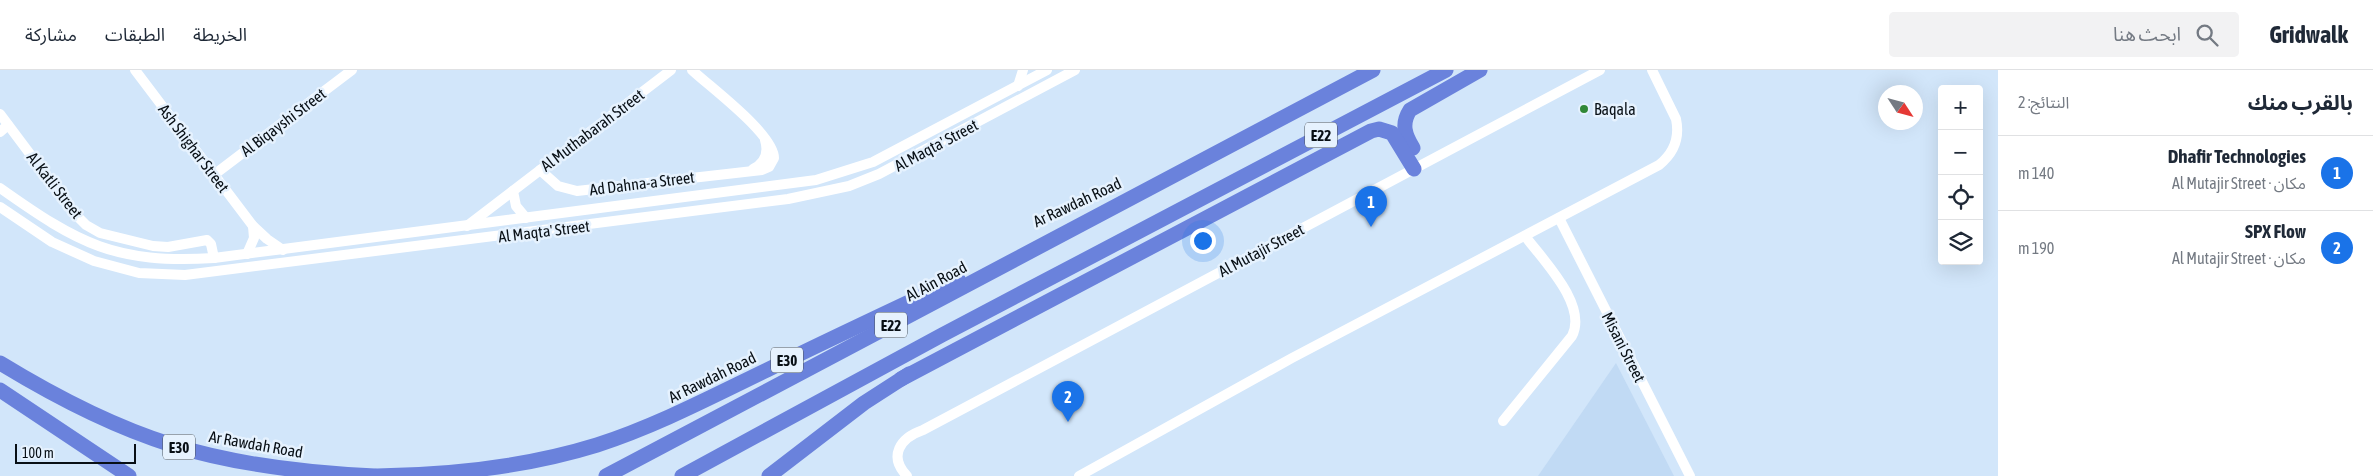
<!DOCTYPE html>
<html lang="ar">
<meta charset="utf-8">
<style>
body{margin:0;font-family:"Asap Condensed","Noto Sans Arabic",sans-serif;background:#f2f2f3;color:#1f2937;direction:rtl}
.controls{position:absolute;right:15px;top:15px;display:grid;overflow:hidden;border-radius:5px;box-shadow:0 5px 20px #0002}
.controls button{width:45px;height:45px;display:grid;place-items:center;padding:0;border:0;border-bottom:1px solid #e0e1e3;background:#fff;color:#1f2937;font:25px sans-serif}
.compass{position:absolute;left:1878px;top:15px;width:45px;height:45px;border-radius:50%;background:#fff;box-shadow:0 5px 20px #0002;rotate:126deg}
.scale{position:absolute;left:15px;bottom:12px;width:121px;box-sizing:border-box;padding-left:5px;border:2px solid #080f15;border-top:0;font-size:14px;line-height:18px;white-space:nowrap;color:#080f15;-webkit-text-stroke:4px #e6f2fe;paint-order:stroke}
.you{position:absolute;left:1202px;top:170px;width:18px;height:18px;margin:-12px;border:4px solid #fff;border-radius:50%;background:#1a73e8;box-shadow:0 0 0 8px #1a73e833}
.badge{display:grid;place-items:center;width:32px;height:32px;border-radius:50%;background:#1a73e8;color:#fff;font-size:16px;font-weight:700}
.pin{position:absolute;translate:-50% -41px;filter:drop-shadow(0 1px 2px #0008)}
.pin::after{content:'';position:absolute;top:26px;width:18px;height:15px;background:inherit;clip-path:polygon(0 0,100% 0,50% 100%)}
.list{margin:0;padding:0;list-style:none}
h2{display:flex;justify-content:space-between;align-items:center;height:65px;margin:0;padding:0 20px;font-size:21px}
h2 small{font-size:16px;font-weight:400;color:#747a83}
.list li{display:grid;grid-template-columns:32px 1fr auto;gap:15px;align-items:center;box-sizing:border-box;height:75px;padding:0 20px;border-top:1px solid #e0e1e3}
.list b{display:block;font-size:19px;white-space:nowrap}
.list p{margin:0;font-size:16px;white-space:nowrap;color:#747a83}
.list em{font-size:16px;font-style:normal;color:#747a83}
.icon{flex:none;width:28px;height:28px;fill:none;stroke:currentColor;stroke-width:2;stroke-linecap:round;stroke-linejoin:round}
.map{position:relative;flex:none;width:1998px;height:406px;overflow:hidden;direction:ltr}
header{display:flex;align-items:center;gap:30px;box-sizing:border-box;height:70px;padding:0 25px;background:#fff;border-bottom:1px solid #e0e1e3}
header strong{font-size:24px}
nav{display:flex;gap:28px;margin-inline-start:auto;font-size:18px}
.search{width:350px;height:45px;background:#f2f2f3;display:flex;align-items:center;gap:12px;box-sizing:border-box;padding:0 18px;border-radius:5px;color:#747a83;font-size:19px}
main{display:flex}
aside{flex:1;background:#fff}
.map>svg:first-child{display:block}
.built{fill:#c1daf4}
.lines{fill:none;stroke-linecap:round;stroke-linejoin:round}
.minor{stroke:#fff;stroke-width:10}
.highway{stroke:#6a82dc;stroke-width:15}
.poi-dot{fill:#308837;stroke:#e6f2fe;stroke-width:2}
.labels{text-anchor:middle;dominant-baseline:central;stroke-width:5;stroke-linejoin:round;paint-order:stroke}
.shield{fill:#e6f2fe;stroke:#4b535b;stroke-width:1}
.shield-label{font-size:15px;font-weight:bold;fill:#080f15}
.poi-label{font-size:16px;fill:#080f15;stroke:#e6f2fe;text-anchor:start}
.street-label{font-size:16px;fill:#080f15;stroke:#e6f2fe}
</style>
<header>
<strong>Gridwalk</strong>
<div class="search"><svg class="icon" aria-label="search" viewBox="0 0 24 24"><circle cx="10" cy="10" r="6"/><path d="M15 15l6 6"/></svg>ابحث هنا</div>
<nav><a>الخريطة</a><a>الطبقات</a><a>مشاركة</a></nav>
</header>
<main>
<aside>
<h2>بالقرب منك<small>النتائج: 2</small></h2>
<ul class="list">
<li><span class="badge">1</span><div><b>Dhafir Technologies</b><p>مكان · Al Mutajir Street</p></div><em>140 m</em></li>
<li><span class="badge">2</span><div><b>SPX Flow</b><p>مكان · Al Mutajir Street</p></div><em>190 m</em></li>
</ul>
</aside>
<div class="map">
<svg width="1998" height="406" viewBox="0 0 1998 406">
<rect width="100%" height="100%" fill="#d2e6fa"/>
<path class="built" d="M1616,293L1674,406H1538Z"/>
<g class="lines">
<g class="minor">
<path d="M135,0L253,156L267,169L283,180"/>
<path d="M1018,16L1023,0"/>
<path d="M0,44L75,144L86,155L100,163L153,176L168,177L207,170L211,174L214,188"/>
<path d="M0,62L8,55"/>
<path d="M753,99C765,93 769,83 765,70"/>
<path d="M540,100L558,116L577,121L762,100L769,97L774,88C774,64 710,17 692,0"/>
<path d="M215,104L352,0"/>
<path d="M0,118C79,174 115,194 214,188L816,110L873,92L1047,0"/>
<path d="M513,121L516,136L526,148"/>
<path d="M0,137L52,172L94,191L139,203L185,205L788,129L849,116L879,104L1075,0"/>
<path d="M1559,148L1690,406"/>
<path d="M467,156L671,0"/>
<path d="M247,184L254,168L253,156"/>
<path d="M1503,351L1572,266C1588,235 1543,190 1525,166"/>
<path d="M907,406C888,386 900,368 923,360L1600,0"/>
<path d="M1079,406L1292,288L1659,95C1674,83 1680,68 1676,49L1652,0"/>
</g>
<g class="highway">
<path d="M1413,78C1405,65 1401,54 1410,40L1480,0"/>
<path d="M0,293C54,326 111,356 172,375C237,395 307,403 375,406"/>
<path d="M901,309L1371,61L1379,59L1392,63L1414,99"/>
<path d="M0,320L129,406"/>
<path d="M377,406C452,405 526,397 597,375C656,356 711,327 767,300C830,269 894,239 958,209"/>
<path d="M606,406L1373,0"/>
<path d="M682,406L942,265L1446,0"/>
<path d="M769,406L864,333L909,304"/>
</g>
</g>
<circle class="poi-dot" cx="1584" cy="39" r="5"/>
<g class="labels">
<g class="shield">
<rect x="1305" y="52.5" width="32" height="25" rx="4"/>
<rect x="875" y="242.5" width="32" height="25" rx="4"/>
<rect x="771" y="277.5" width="32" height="25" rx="4"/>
<rect x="163" y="364.5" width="32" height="25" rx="4"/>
</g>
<g class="shield-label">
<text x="1321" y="65">E22</text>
<text x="891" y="255">E22</text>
<text x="787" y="290">E30</text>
<text x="179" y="377">E30</text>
</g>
<g class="poi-label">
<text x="1594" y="39">Baqala</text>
</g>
<g class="street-label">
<text transform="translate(283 52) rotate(-37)">Al Biqayshi Street</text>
<text transform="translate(592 60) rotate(-37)">Al Muthabarah Street</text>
<text transform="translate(936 75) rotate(-28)">Al Maqta' Street</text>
<text transform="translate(194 78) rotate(53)">Ash Shighar Street</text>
<text transform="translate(642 113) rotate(-7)">Ad Dahna-a Street</text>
<text transform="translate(55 115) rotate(52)">Al Katli Street</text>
<text transform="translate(1077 132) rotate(-25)">Ar Rawdah Road</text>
<text transform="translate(544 161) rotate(-7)">Al Maqta' Street</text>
<text transform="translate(1261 180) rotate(-28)">Al Mutajir Street</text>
<text transform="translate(936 211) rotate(-28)">Al Ain Road</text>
<text transform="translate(1624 277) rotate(63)">Misani Street</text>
<text transform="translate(712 307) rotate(-26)">Ar Rawdah Road</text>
<text transform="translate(256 374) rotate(10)">Ar Rawdah Road</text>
</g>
</g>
</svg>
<div class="controls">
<button>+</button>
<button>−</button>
<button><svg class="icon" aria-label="locate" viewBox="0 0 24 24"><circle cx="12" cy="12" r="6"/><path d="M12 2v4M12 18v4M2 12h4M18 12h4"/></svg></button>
<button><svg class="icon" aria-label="layers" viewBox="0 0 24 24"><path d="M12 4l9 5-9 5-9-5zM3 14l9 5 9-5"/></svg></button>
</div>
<svg class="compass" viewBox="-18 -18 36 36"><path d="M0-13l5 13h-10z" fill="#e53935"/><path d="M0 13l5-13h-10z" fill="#747a83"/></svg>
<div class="scale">100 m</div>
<div class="you"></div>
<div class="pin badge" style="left:1371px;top:157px">1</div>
<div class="pin badge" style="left:1068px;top:352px">2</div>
</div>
</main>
